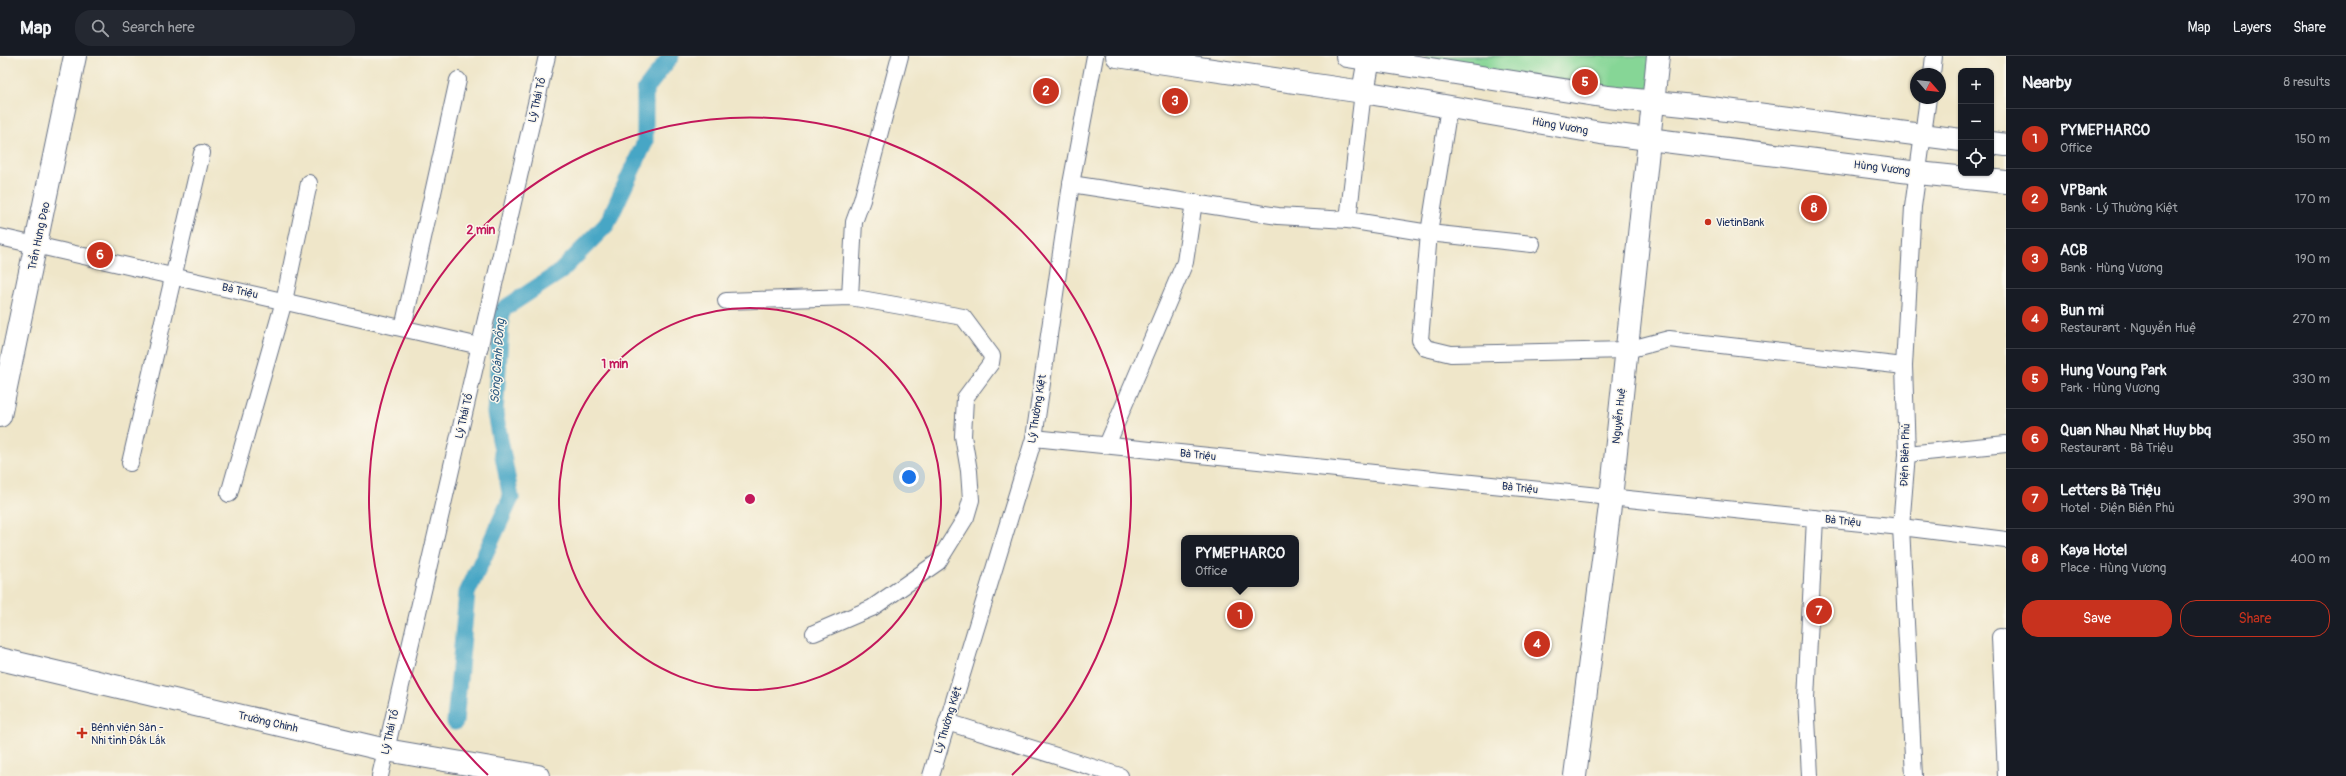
<!DOCTYPE html>
<meta charset="utf-8">
<style>
body{margin:0;font-family:Pangolin,sans-serif;background:#242831;color:#f1f3f6}
.controls{position:absolute;right:12px;top:12px;display:grid;overflow:hidden;border-radius:8px;box-shadow:0 1px 3px #0004}
.controls button{width:36px;height:36px;display:grid;place-items:center;padding:0;border:0;border-bottom:1px solid #363941;background:#171b24;color:#f1f3f6;font:20px sans-serif}
.compass{position:absolute;left:1910px;top:12px;width:36px;height:36px;border-radius:50%;background:#171b24;box-shadow:0 1px 3px #0004;rotate:118deg}
.you{position:absolute;left:909px;top:421px;width:14px;height:14px;margin:-10px;border:3px solid #fff;border-radius:50%;background:#1a73e8;box-shadow:0 0 0 6px #1a73e833}
.badge{display:grid;place-items:center;width:26px;height:26px;border-radius:50%;background:#c8321e;color:#fff;font-size:13px;font-weight:700}
.pin{position:absolute;translate:-50% -50%;border:2px solid #fff;box-shadow:0 1px 4px #0006}
.popup{position:absolute;left:1181px;top:479px;width:118px;height:52px;box-sizing:border-box;display:grid;place-content:center;border-radius:8px;background:#171b24;filter:drop-shadow(0 1px 3px #0005);font-size:13px;white-space:nowrap;color:#9ea1a6}
.popup b{font-size:15px;color:#f1f3f6}
.popup::after{content:'';position:absolute;left:50%;top:100%;margin-left:-8px;border:8px solid transparent;border-top-color:#171b24}
.list{margin:0;padding:0;list-style:none}
h2{display:flex;justify-content:space-between;align-items:center;height:52px;margin:0;padding:0 16px;font-size:17px}
h2 small{font-size:13px;font-weight:400;color:#9ea1a6}
.list li{display:grid;grid-template-columns:26px 1fr auto;gap:12px;align-items:center;box-sizing:border-box;height:60px;padding:0 16px;border-top:1px solid #363941}
.list b{display:block;font-size:15px;white-space:nowrap}
.list p{margin:0;font-size:13px;white-space:nowrap;color:#9ea1a6}
.list em{font-size:13px;font-style:normal;color:#9ea1a6}
.actions{display:flex;gap:8px;padding:12px 16px}
.actions a{flex:1;padding:9px 0;border:1px solid #c8321e;border-radius:16px;text-align:center;font-size:14px;color:#c8321e}
.actions .main{background:#c8321e;color:#fff}
.icon{flex:none;width:22px;height:22px;fill:none;stroke:currentColor;stroke-width:2;stroke-linecap:round;stroke-linejoin:round}
.map{position:relative;flex:none;width:2006px;height:720px;overflow:hidden}
header{display:flex;align-items:center;gap:24px;box-sizing:border-box;height:56px;padding:0 20px;background:#171b24;border-bottom:1px solid #363941}
header strong{font-size:19px}
nav{display:flex;gap:22px;margin-inline-start:auto;font-size:14px}
.search{width:280px;height:36px;background:#242831;display:flex;align-items:center;gap:10px;box-sizing:border-box;padding:0 14px;border-radius:16px;color:#9ea1a6;font-size:15px}
main{display:flex}
aside{flex:1;background:#171b24}
.map>svg:first-child{display:block}
.green{fill:#86d696;stroke:#50827a}
.lines{fill:none;stroke-linecap:round;stroke-linejoin:round}
.canal{stroke:#46a6c5;stroke-width:17}
.street-casing{stroke:#656f83;stroke-width:18}
.secondary-casing{stroke:#656f83;stroke-width:24}
.primary-casing{stroke:#656f83;stroke-width:24}
.street{stroke:#fff;stroke-width:16}
.secondary{stroke:#fff;stroke-width:22}
.primary{stroke:#fff;stroke-width:22}
.ring{fill:none;stroke:#c2185b;stroke-width:2}
.poi-dot{fill:#c8321e;stroke:#fbf7ec;stroke-width:1.5}
.labels{text-anchor:middle;dominant-baseline:central;stroke-width:3;stroke-linejoin:round;paint-order:stroke}
.street-label{font-size:11px;fill:#1b2f5e;stroke:#fbf7ec}
.poi-label{font-size:11px;fill:#1b2f5e;stroke:#fbf7ec;text-anchor:start}
.water-label{font-size:12px;font-style:italic;fill:#2a5982;stroke:#fbf7ec}
.centre{fill:#c2185b;stroke:#fbf7ec;stroke-width:2}
.ring-label{font-size:12px;text-anchor:middle;font-weight:bold;fill:#c2185b;stroke:#fbf7ec;stroke-width:3;stroke-linejoin:round;paint-order:stroke}
</style>
<header>
<strong>Map</strong>
<div class="search"><svg class="icon" aria-label="search" viewBox="0 0 24 24"><circle cx="10" cy="10" r="6"/><path d="M15 15l6 6"/></svg>Search here</div>
<nav><a>Map</a><a>Layers</a><a>Share</a></nav>
</header>
<main>
<div class="map">
<svg width="2006" height="720" viewBox="0 0 2006 720">
<rect width="100%" height="100%" fill="#fbf7ec"/>
<filter id="ink" filterUnits="userSpaceOnUse"><feTurbulence type="fractalNoise" baseFrequency=".025" numOctaves="2"/><feDisplacementMap in="SourceGraphic" scale="8" xChannelSelector="R" yChannelSelector="G"/><feConvolveMatrix kernelMatrix="1 2 1 2 8 2 1 2 1" color-interpolation-filters="sRGB"/></filter>
<filter id="wash" filterUnits="userSpaceOnUse"><feTurbulence type="fractalNoise" baseFrequency=".012" numOctaves="4" result="noise"/><feDisplacementMap in="SourceGraphic" scale="16" xChannelSelector="R" yChannelSelector="G"/><feGaussianBlur stdDeviation="0.9" result="paint"/><feColorMatrix in="noise" values="0 0 0 0 0 0 0 0 0 0 0 0 0 0 0 0 0 1.4 0 .05"/><feComposite in="paint" operator="in"/></filter>
<g filter="url(#wash)">
<rect width="100%" height="100%" fill="#efe6c9"/>
<path class="green" d="M1426,0H1657L1653,45L1424,11Z"/>
<g class="lines">
<path class="canal" d="M455,666L467,537L511,442L495,357L502,254L560,216L607,168L645,86V34L671,0"/>
</g>
</g>
<g filter="url(#ink)">
<g class="lines">
<defs>
<g id="street">
<path d="M1932,18L1934,0"/>
<path d="M1449,51L1429,177L1420,284L1426,292L1451,298L1627,294L1669,283L1904,310"/>
<path d="M1071,128L1278,160L1348,164L1429,177L1532,188"/>
<path d="M1348,164L1363,36"/>
<path d="M0,181L480,290"/>
<path d="M850,241L854,166L862,144L900,0"/>
<path d="M726,245L850,241L963,261L992,300L991,307L965,342L963,380L969,415L971,444L966,461L938,506L872,552L814,577"/>
<path d="M403,272L458,24"/>
<path d="M1034,382L1901,471L2006,484"/>
<path d="M1107,389L1185,206L1194,146"/>
<path d="M1907,398L2006,388"/>
<path d="M130,407L202,97"/>
<path d="M229,438L284,245L309,127"/>
<path d="M2000,581L2006,720"/>
<path d="M947,666L1120,720"/>
<path d="M380,720L547,0"/>
<path d="M931,720L1034,382L1071,128L1095,0"/>
<path d="M1810,720L1806,643L1815,462"/>
<path d="M1914,720L1901,471L1907,398L1904,310L1913,151L1928,42"/>
</g>
<g id="secondary">
<path d="M1363,36L1369,3"/>
<path d="M0,360L75,0"/>
<path d="M0,603L386,694L538,720"/>
<path d="M1575,720L1611,442L1658,0"/>
</g>
<g id="primary">
<path d="M1117,0L1363,36L1601,77L1918,117L2006,126"/>
<path d="M1347,0L1608,41L1703,51L1961,84"/>
<path d="M1991,87L2006,89"/>
</g>
</defs>
<use href="#street" class="street-casing"/>
<use href="#secondary" class="secondary-casing"/>
<use href="#primary" class="primary-casing"/>
<use href="#street" class="street"/>
<use href="#secondary" class="secondary"/>
<use href="#primary" class="primary"/>
</g>
</g>
<g class="ring">
<circle cx="750" cy="443" r="191"/>
<path d="M488 719A381 381 0 1 1 1012 719"/>
</g>
<g class="poi-dot">
<circle cx="1708" cy="166" r="4"/>
<path d="M80 671h4v4h4v4h-4v4h-4v-4h-4v-4h4z"/>
</g>
<g class="labels">
<g class="street-label">
<text transform="translate(537 44) rotate(-77)">Lý Thái Tổ</text>
<text transform="translate(1560 70) rotate(10)">Hùng Vương</text>
<text transform="translate(1882 112) rotate(7)">Hùng Vương</text>
<text transform="translate(39 180) rotate(-78)">Trần Hưng Đạo</text>
<text transform="translate(240 235) rotate(13)">Bà Triệu</text>
<text transform="translate(1037 353) rotate(-81)">Lý Thường Kiệt</text>
<text transform="translate(464 360) rotate(-77)">Lý Thái Tổ</text>
<text transform="translate(1619 360) rotate(-84)">Nguyễn Huệ</text>
<text transform="translate(1198 399) rotate(6)">Bà Triệu</text>
<text transform="translate(1905 399) rotate(-88)">Điện Biên Phủ</text>
<text transform="translate(1520 432) rotate(6)">Bà Triệu</text>
<text transform="translate(1843 465) rotate(6)">Bà Triệu</text>
<text transform="translate(948 664) rotate(-73)">Lý Thường Kiệt</text>
<text transform="translate(268 666) rotate(13)">Trường Chinh</text>
<text transform="translate(390 676) rotate(-77)">Lý Thái Tổ</text>
</g>
<g class="poi-label">
<text x="1716" y="166">VietinBank</text>
<text x="91" y="671">Bệnh viện Sản -<tspan x="91" dy="13">Nhi tỉnh Đắk Lắk</tspan></text>
</g>
<g class="water-label">
<text transform="translate(498 305) rotate(-86)">Sông Cánh Đồng</text>
</g>
</g>
<circle cx="750" cy="443" r="6" class="centre"/>
<g class="ring-label">
<text x="481" y="178">2 min</text>
<text x="615" y="312">1 min</text>
</g>
</svg>
<div class="controls">
<button>+</button>
<button>−</button>
<button><svg class="icon" aria-label="locate" viewBox="0 0 24 24"><circle cx="12" cy="12" r="6"/><path d="M12 2v4M12 18v4M2 12h4M18 12h4"/></svg></button>
</div>
<svg class="compass" viewBox="-18 -18 36 36"><path d="M0-13l5 13h-10z" fill="#e53935"/><path d="M0 13l5-13h-10z" fill="#9ea1a6"/></svg>
<div class="you"></div>
<div class="pin badge" style="left:1240px;top:559px">1</div>
<div class="popup"><b>PYMEPHARCO</b>Office</div>
<div class="pin badge" style="left:1046px;top:35px">2</div>
<div class="pin badge" style="left:1175px;top:45px">3</div>
<div class="pin badge" style="left:1537px;top:588px">4</div>
<div class="pin badge" style="left:1585px;top:26px">5</div>
<div class="pin badge" style="left:100px;top:199px">6</div>
<div class="pin badge" style="left:1819px;top:555px">7</div>
<div class="pin badge" style="left:1814px;top:152px">8</div>
</div>
<aside>
<h2>Nearby<small>8 results</small></h2>
<ul class="list">
<li><span class="badge">1</span><div><b>PYMEPHARCO</b><p>Office</p></div><em>150 m</em></li>
<li><span class="badge">2</span><div><b>VPBank</b><p>Bank · Lý Thường Kiệt</p></div><em>170 m</em></li>
<li><span class="badge">3</span><div><b>ACB</b><p>Bank · Hùng Vương</p></div><em>190 m</em></li>
<li><span class="badge">4</span><div><b>Bun mi</b><p>Restaurant · Nguyễn Huệ</p></div><em>270 m</em></li>
<li><span class="badge">5</span><div><b>Hung Voung Park</b><p>Park · Hùng Vương</p></div><em>330 m</em></li>
<li><span class="badge">6</span><div><b>Quan Nhau Nhat Huy bbq</b><p>Restaurant · Bà Triệu</p></div><em>350 m</em></li>
<li><span class="badge">7</span><div><b>Letters Bà Triệu</b><p>Hotel · Điện Biên Phủ</p></div><em>390 m</em></li>
<li><span class="badge">8</span><div><b>Kaya Hotel</b><p>Place · Hùng Vương</p></div><em>400 m</em></li>
</ul>
<div class="actions"><a class="main">Save</a><a>Share</a></div>
</aside>
</main>
